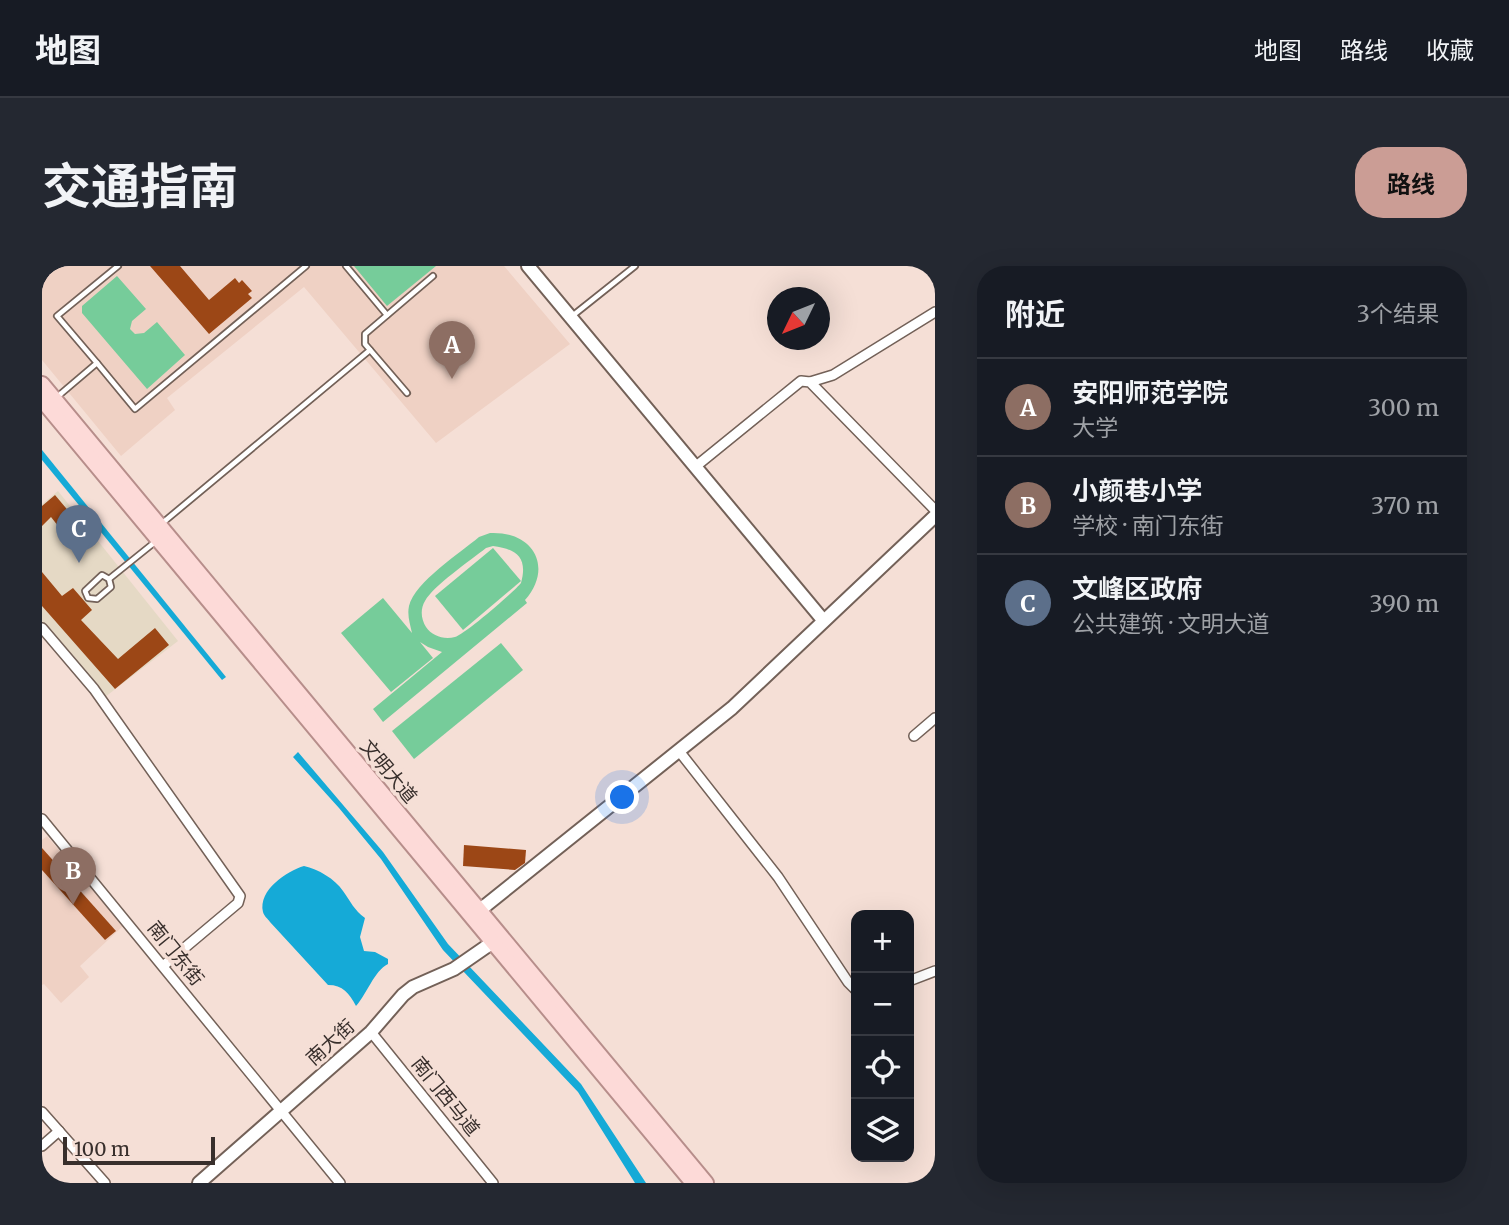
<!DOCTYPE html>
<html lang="zh">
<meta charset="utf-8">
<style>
body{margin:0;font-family:Merriweather,"Noto Sans SC",serif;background:#242831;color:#f1f3f6}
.controls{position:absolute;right:21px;bottom:21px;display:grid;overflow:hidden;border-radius:14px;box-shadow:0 7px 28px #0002}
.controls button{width:63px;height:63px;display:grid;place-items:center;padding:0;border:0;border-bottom:2px solid #363941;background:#171b24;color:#f1f3f6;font:35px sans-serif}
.compass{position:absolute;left:725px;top:21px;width:63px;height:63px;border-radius:50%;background:#171b24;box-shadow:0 7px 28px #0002;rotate:227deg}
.scale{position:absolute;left:21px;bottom:18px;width:152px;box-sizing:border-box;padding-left:7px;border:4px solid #382f2c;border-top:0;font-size:19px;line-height:24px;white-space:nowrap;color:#382f2c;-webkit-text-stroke:5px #f5dfd6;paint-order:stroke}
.you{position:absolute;left:581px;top:532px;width:24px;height:24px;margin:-18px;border:5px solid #fff;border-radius:50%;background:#1a73e8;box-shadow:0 0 0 10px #1a73e833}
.badge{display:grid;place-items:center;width:46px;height:46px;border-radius:50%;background:#cb9d95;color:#fff;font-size:23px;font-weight:700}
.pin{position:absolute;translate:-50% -58px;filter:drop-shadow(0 2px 4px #0008)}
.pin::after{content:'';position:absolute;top:37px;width:24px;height:21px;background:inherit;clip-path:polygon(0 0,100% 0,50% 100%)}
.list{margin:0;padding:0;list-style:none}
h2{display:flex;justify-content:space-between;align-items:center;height:91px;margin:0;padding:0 28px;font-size:30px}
h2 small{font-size:23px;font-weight:400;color:#9ea1a6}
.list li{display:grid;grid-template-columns:46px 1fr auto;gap:21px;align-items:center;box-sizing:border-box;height:98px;padding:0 28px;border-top:2px solid #363941}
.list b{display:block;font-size:26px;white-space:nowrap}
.list p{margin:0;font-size:23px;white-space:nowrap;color:#9ea1a6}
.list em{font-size:23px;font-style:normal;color:#9ea1a6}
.icon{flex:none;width:38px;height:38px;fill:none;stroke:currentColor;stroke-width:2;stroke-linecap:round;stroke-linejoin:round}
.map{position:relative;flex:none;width:893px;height:917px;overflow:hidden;border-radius:28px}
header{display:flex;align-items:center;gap:42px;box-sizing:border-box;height:98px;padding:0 35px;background:#171b24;border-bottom:2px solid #363941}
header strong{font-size:33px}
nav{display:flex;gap:38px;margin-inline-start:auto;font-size:24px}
.intro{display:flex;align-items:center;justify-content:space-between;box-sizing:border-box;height:168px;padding:0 42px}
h1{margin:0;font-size:49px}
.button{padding:18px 32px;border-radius:28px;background:#cb9d95;color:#111;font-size:24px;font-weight:700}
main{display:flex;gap:42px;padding:0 42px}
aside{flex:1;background:#171b24;border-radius:28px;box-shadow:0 7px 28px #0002}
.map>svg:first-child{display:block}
.commercial{fill:#e5d9c5}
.built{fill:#efd1c4}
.green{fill:#76cc9a;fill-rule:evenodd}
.water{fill:#15aad7}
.building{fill:#9c4716}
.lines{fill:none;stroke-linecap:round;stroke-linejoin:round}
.lane-casing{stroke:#736158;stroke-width:8}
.street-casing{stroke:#736158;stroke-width:12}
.secondary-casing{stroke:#736158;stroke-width:16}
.primary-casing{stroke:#b78e8b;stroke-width:18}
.lane{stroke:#fff;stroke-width:4.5}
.street{stroke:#fff;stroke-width:9}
.secondary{stroke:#fff;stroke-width:12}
.primary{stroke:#fddad8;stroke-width:14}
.labels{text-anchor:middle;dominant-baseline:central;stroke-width:7;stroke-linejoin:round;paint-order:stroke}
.street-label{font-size:19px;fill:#382f2c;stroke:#f5dfd6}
</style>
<header>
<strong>地图</strong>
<nav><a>地图</a><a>路线</a><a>收藏</a></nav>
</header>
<div class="intro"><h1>交通指南</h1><a class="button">路线</a></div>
<main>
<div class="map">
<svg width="893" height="917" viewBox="0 0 893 917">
<rect width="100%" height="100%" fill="#f5dfd6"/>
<path class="commercial" d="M16,225L136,375L63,431L0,356V238Z"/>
<g class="built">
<path d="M0,0H462L528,78L394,177L262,21L125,132L133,144L79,190L0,94Z"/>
<path d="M5,570L81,660L38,700L47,711L19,737L2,718L0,719V574Z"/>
</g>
<g class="green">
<path d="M312,0H394L345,40Z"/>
<path d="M75,10L104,43L90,55L88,63L93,68L102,67L115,56L143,89L105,123L40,47V40Z"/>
<path d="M448,267C491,265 512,301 483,334L485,337L341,456L331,443L400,386L386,381L378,376L391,392L349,426L299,367L341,332L370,367C368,358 365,349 367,340C373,316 418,287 437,271ZM451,280C475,283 486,292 479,317C472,326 422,369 413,371C402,374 390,370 384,361C379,353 378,343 383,335C391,320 429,294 444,282Z"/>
<path d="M451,282L479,315L421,364L393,330Z"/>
<path d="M459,377L481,404L372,493L350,465Z"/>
</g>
<g class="water">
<path d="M0,184L184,411L180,414L0,194Z"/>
<path d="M256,486L341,586L406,678L539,818L604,917H593L536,826L401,684L339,593L297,542L251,491Z"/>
<path d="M262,600C276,603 293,613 301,625C309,636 312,644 323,652L318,671L322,685L333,686L346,693V698C332,705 325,728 314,740C307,727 301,719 286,719L228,656C226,653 222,650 221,646C216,624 245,605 262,600Z"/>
</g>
<g class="building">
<path d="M108,0H138L167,34L193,12L197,17L200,14L210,25L206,28L210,32L167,68Z"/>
<path d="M13,229L34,254L20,265L9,251L0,260V240Z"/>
<path d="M0,306L20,330L31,322L50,344L39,354L76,393L113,362L127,379L73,423L0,340Z"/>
<path d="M422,579L484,584L483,597L473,604L421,600Z"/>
<path d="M0,582L74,665L63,674L0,604Z"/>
</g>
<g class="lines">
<defs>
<g id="lane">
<path d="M304,0L345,49"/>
<path d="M529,51L593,0"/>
<path d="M55,97L15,50L76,0"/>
<path d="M365,127L323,78V68L391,10"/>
<path d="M15,131L55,97L93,143L264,0"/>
<path d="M118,259L328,84"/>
<path d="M60,309L67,313L69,321L55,333L46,332L43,325Z"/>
<path d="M67,313L113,276"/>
</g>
<g id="street">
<path d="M768,116L791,109L893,46"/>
<path d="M653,201L759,115L768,116L893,244"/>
<path d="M0,362L52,423L198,630L196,637L121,700"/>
<path d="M872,470L893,452"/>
<path d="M637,485L736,611L806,716L814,724"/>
<path d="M0,553L298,917"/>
<path d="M867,715L893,705"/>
<path d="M329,766L451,917"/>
<path d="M0,846L63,917"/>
<path d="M0,880L17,865"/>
</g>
<g id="secondary">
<path d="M486,0L781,354"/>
<path d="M438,644L690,442L893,250"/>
<path d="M157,917L329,766L361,729L371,721L412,703L451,676"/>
</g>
<g id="primary">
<path d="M0,118L664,917"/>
<path d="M0,134L651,917"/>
</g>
</defs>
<use href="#lane" class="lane-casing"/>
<use href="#street" class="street-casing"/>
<use href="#secondary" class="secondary-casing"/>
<use href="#primary" class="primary-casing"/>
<use href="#lane" class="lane"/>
<use href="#street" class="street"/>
<use href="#secondary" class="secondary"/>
<use href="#primary" class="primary"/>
</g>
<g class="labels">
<g class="street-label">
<text transform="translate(347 505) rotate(50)">文明大道</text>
<text transform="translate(134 687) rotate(51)">南门东街</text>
<text transform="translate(288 776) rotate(-42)">南大街</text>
<text transform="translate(404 830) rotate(51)">南门西马道</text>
</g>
</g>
</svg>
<div class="controls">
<button>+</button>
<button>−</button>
<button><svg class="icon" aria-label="locate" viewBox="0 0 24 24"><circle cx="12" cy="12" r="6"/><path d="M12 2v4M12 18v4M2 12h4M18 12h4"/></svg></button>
<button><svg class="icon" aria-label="layers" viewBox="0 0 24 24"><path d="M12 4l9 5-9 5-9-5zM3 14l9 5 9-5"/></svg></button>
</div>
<svg class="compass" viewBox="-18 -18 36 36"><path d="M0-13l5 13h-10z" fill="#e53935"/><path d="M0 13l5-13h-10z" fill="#9ea1a6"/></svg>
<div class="scale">100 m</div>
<div class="you"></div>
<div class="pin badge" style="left:410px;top:113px;background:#8d6e63">A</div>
<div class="pin badge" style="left:31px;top:639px;background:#8d6e63">B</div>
<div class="pin badge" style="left:37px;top:297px;background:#5c6f8a">C</div>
</div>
<aside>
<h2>附近<small>3个结果</small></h2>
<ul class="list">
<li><span class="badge" style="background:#8d6e63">A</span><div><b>安阳师范学院</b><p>大学</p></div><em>300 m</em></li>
<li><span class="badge" style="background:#8d6e63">B</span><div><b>小颜巷小学</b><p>学校 · 南门东街</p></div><em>370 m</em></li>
<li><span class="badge" style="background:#5c6f8a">C</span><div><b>文峰区政府</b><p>公共建筑 · 文明大道</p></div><em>390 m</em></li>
</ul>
</aside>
</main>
